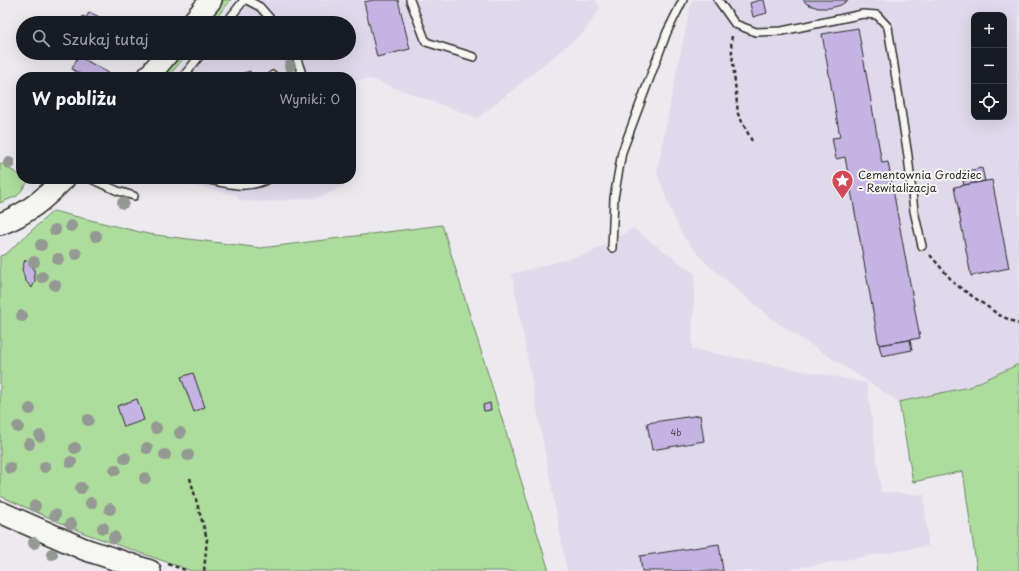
<!DOCTYPE html>
<html lang="pl">
<meta charset="utf-8">
<style>
body{margin:0;font-family:"Playpen Sans",sans-serif;background:#20242c;color:#f1f3f6}
.controls{position:absolute;right:12px;top:12px;display:grid;overflow:hidden;border-radius:8px;box-shadow:0 4px 16px #0002}
.controls button{width:36px;height:36px;display:grid;place-items:center;padding:0;border:0;border-bottom:1px solid #363941;background:#171b24;color:#f1f3f6;font:20px sans-serif}
.list{margin:0;padding:0;list-style:none}
h2{display:flex;justify-content:space-between;align-items:center;height:52px;margin:0;padding:0 16px;font-size:17px}
h2 small{font-size:13px;font-weight:400;color:#9ea1a6}
.icon{flex:none;width:22px;height:22px;fill:none;stroke:currentColor;stroke-width:2;stroke-linecap:round;stroke-linejoin:round}
.map{position:relative;flex:none;width:1019px;height:571px;overflow:hidden}
.search{position:absolute;background:#171b24;box-shadow:0 4px 16px #0002;left:16px;top:16px;width:340px;height:44px;display:flex;align-items:center;gap:10px;box-sizing:border-box;padding:0 14px;border-radius:22px;color:#9ea1a6;font-size:15px}
.panel{position:absolute;background:#171b24;box-shadow:0 4px 16px #0002;left:16px;top:72px;width:340px;height:112px;border-radius:16px}
.map>svg:first-child{display:block}
.built{fill:#e0d9eb;fill-rule:evenodd}
.green{fill:#addd9d;stroke:#6c8464}
.building{fill:#c5b3e3;stroke:#2b2b2b}
.lines{fill:none;stroke-linecap:round;stroke-linejoin:round}
.lane-casing{stroke:#2b2b2b;stroke-width:10}
.secondary-casing{stroke:#2b2b2b;stroke-width:24}
.path{stroke:#2b2b2b;stroke-width:2.5;stroke-dasharray:4 3;stroke-linecap:butt}
.lane{stroke:#f6f6f2;stroke-width:7}
.secondary{stroke:#f6f6f2;stroke-width:21}
.tree{fill:#949993}
.labels{text-anchor:middle;dominant-baseline:central;stroke-width:4;stroke-linejoin:round;paint-order:stroke}
.number-label{font-size:9px;fill:#524d59}
.poi-label{font-size:11px;fill:#2b2b2b;stroke:#f6f6f2;text-anchor:start}
</style>
<div class="map">
<svg width="1019" height="571" viewBox="0 0 1019 571">
<rect width="100%" height="100%" fill="#ece9ef"/>
<filter id="ink" filterUnits="userSpaceOnUse"><feTurbulence type="fractalNoise" baseFrequency=".025" numOctaves="2"/><feDisplacementMap in="SourceGraphic" scale="8" xChannelSelector="R" yChannelSelector="G"/><feConvolveMatrix kernelMatrix="1 2 1 2 8 2 1 2 1" color-interpolation-filters="sRGB"/></filter>
<g filter="url(#ink)">
<g class="built">
<path d="M237,0H596L600,8L585,31L478,118L371,79L351,80V77H174L193,53H349V23H218Z"/>
<path d="M693,0H1019V364L969,387L899,402L779,324L741,293L704,261L684,238L670,209L657,172L675,79L691,4ZM974,15H1004V117H974Z"/>
<path d="M159,179H343V186L320,197L262,202L239,200L237,195Z"/>
<path d="M633,228L695,274L692,349L867,383L881,492L924,495L928,546L779,571H567L512,274L590,253Z"/>
</g>
<g class="green">
<path d="M224,0H231L212,23H205Z"/>
<path d="M181,53H188L168,77H161Z"/>
<path d="M0,163L21,176V179H26L29,181L17,196L0,203Z"/>
<path d="M53,211L148,234L261,248L442,225L549,571H192L84,533L0,496V256L6,254Z"/>
<path d="M1019,364V571H977L963,471L913,482L899,402L969,387Z"/>
</g>
<g class="building">
<path d="M373,0H398L410,49L377,57L364,2Z"/>
<path d="M760,0H764L767,13L753,17L750,3Z"/>
<path d="M803,0H848L841,5L830,8H818L807,4Z"/>
<path d="M89,12L110,22L109,23H84Z"/>
<path d="M83,16L87,18L84,23L80,22Z"/>
<path d="M858,28L882,163L888,162L920,338L879,345L845,157L836,159L832,138L840,137L822,34Z"/>
<path d="M78,56L109,73L107,77H85L72,69Z"/>
<path d="M250,71L252,77H231Z"/>
<path d="M982,168L985,181L964,185L961,172Z"/>
<path d="M992,180L1009,268L971,276L954,187Z"/>
<path d="M25,260L34,269L35,281L32,288L25,280L22,269Z"/>
<path d="M910,340L912,350L882,356L879,345Z"/>
<path d="M193,373L205,407L194,412L181,377Z"/>
<path d="M137,399L144,420L124,427L117,406Z"/>
<path d="M490,403L491,410L484,411L483,405Z"/>
<path d="M700,415L704,441L652,450L647,423Z"/>
<path d="M719,544L723,571H642L640,556Z"/>
</g>
<g class="lines">
<defs>
<g id="lane">
<path d="M247,0L260,7L274,23"/>
<path d="M410,0L426,42L474,57"/>
<path d="M718,0L735,24L756,32L782,31L863,14L877,15L888,27L908,156L914,211L922,246"/>
<path d="M226,23L244,0"/>
<path d="M295,53L303,77"/>
<path d="M273,75V77"/>
<path d="M183,77L202,53"/>
<path d="M91,179L118,191L134,196"/>
<path d="M205,179C227,184 247,190 268,179"/>
<path d="M612,248L614,198L622,152L667,32L683,0"/>
</g>
<g id="secondary">
<path d="M192,23L211,0"/>
<path d="M148,77L168,53"/>
<path d="M0,224C27,214 44,199 64,179"/>
<path d="M0,512L84,549L150,571"/>
</g>
</defs>
<use href="#lane" class="lane-casing"/>
<use href="#secondary" class="secondary-casing"/>
<g class="path">
<path d="M732,36L731,42L738,114L752,141"/>
<path d="M930,255L955,284L999,315L1019,324"/>
<path d="M190,478L207,539L204,571"/>
<path d="M168,564L188,571"/>
</g>
<use href="#lane" class="lane"/>
<use href="#secondary" class="secondary"/>
</g>
<g class="tree">
<circle cx="290" cy="66" r="6"/>
<circle cx="9" cy="163" r="6"/>
<circle cx="123" cy="203" r="6"/>
<circle cx="71" cy="226" r="6"/>
<circle cx="55" cy="230" r="6"/>
<circle cx="96" cy="236" r="6"/>
<circle cx="41" cy="245" r="6"/>
<circle cx="76" cy="254" r="6"/>
<circle cx="58" cy="259" r="6"/>
<circle cx="34" cy="262" r="6"/>
<circle cx="42" cy="277" r="6"/>
<circle cx="55" cy="285" r="6"/>
<circle cx="22" cy="316" r="6"/>
<circle cx="30" cy="409" r="6"/>
<circle cx="88" cy="420" r="6"/>
<circle cx="18" cy="427" r="6"/>
<circle cx="156" cy="428" r="6"/>
<circle cx="180" cy="433" r="6"/>
<circle cx="40" cy="436" r="6"/>
<circle cx="29" cy="444" r="6"/>
<circle cx="75" cy="448" r="6"/>
<circle cx="147" cy="448" r="6"/>
<circle cx="165" cy="455" r="6"/>
<circle cx="188" cy="455" r="6"/>
<circle cx="125" cy="458" r="6"/>
<circle cx="71" cy="462" r="6"/>
<circle cx="45" cy="467" r="6"/>
<circle cx="10" cy="468" r="6"/>
<circle cx="115" cy="470" r="6"/>
<circle cx="145" cy="478" r="6"/>
<circle cx="81" cy="488" r="6"/>
<circle cx="91" cy="503" r="6"/>
<circle cx="35" cy="506" r="6"/>
<circle cx="110" cy="509" r="6"/>
<circle cx="55" cy="515" r="6"/>
<circle cx="71" cy="524" r="6"/>
<circle cx="103" cy="528" r="6"/>
<circle cx="114" cy="537" r="6"/>
<circle cx="34" cy="543" r="6"/>
<circle cx="52" cy="554" r="6"/>
</g>
</g>
<defs>
<symbol id="sight-pin" viewBox="-11 -11 22 30"><path d="M0 17L-7.5 6A9.5 9.5 0 1 1 7.5 6Z" fill="#d1495b" stroke="#f6f6f2"/><path d="M0-6L1.8-2.2L6-1.7L2.9 1.2L3.7 5.4L0 3.3L-3.7 5.4L-2.9 1.2L-6-1.7L-1.8-2.2Z" fill="#fff"/></symbol>
</defs>
<g fill-rule="evenodd">
<use href="#sight-pin" x="830" y="168" width="25" height="34"/>
</g>
<g class="labels">
<g class="number-label">
<text x="676" y="432">4b</text>
</g>
<g class="poi-label">
<text x="858" y="174">Cementownia Grodziec<tspan x="858" dy="13">- Rewitalizacja</tspan></text>
</g>
</g>
</svg>
<div class="controls">
<button>+</button>
<button>−</button>
<button><svg class="icon" aria-label="locate" viewBox="0 0 24 24"><circle cx="12" cy="12" r="6"/><path d="M12 2v4M12 18v4M2 12h4M18 12h4"/></svg></button>
</div>
<div class="search"><svg class="icon" aria-label="search" viewBox="0 0 24 24"><circle cx="10" cy="10" r="6"/><path d="M15 15l6 6"/></svg>Szukaj tutaj</div>
<section class="panel">
<h2>W pobliżu<small>Wyniki: 0</small></h2>
<ul class="list">
</ul>
</section>
</div>
